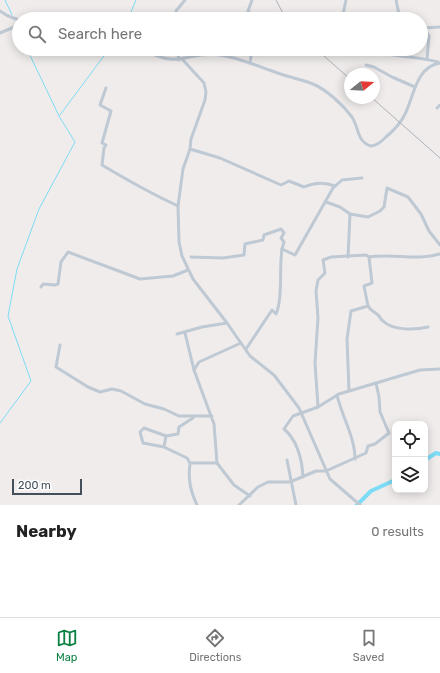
<!DOCTYPE html>
<style>
body{margin:0;font-family:Rubik,sans-serif;background:#f6f6f6;color:#222}
.controls{position:absolute;right:12px;bottom:12px;display:grid;overflow:hidden;border-radius:8px;box-shadow:0 2px 10px #0003}
.controls button{width:36px;height:36px;display:grid;place-items:center;padding:0;border:0;border-bottom:1px solid #e0e0e0;background:#fff;color:#222;font:20px sans-serif}
.compass{position:absolute;left:344px;top:68px;width:36px;height:36px;border-radius:50%;background:#fff;box-shadow:0 2px 10px #0003;rotate:72deg}
.scale{position:absolute;left:12px;bottom:10px;width:70px;box-sizing:border-box;padding-left:4px;border:2px solid #43505c;border-top:0;font-size:11px;line-height:14px;white-space:nowrap;color:#43505c;-webkit-text-stroke:3px #fff;paint-order:stroke}
.list{margin:0;padding:0;list-style:none}
h2{display:flex;justify-content:space-between;align-items:center;height:52px;margin:0;padding:0 16px;font-size:17px}
h2 small{font-size:13px;font-weight:400;color:#767676}
.icon{flex:none;width:22px;height:22px;fill:none;stroke:currentColor;stroke-width:2;stroke-linecap:round;stroke-linejoin:round}
.map{position:relative;flex:none;width:440px;height:505px;overflow:hidden}
.search{position:absolute;background:#fff;box-shadow:0 2px 10px #0003;left:12px;right:12px;top:12px;height:44px;display:flex;align-items:center;gap:10px;box-sizing:border-box;padding:0 14px;border-radius:22px;color:#767676;font-size:15px}
.sheet{height:112px;background:#fff}
nav{display:flex;justify-content:space-around;align-items:center;box-sizing:border-box;height:56px;border-top:1px solid #e0e0e0;background:#fff;font-size:11px;color:#767676}
nav a{display:grid;justify-items:center;gap:2px}
nav .on{color:#0b8043}
.map>svg:first-child{display:block}
.lines{fill:none;stroke-linecap:round;stroke-linejoin:round}
.stream{stroke:#7ddcf5;stroke-width:1}
.river{stroke:#7ddcf5;stroke-width:4}
.minor{stroke:#bec9d4;stroke-width:3}
.rail{stroke:#aeb2b8;stroke-width:1}
</style>
<div class="map">
<svg width="440" height="505" viewBox="0 0 440 505">
<rect width="100%" height="100%" fill="#f0ecec"/>
<g class="lines">
<g class="stream">
<path d="M5,0L12,15"/>
<path d="M128,19L136,0"/>
<path d="M18,30L19,31"/>
<path d="M60,115L109,49"/>
<path d="M0,423L31,381L8,316L17,269L39,209L75,142L59,116L27,49"/>
</g>
<g class="river">
<path d="M425,460L436,453L440,454"/>
<path d="M357,505L371,491L395,480"/>
</g>
<g class="minor">
<path d="M252,0L248,11L251,15L261,17V19"/>
<path d="M396,0L400,19"/>
<path d="M0,11L8,16L19,20"/>
<path d="M34,19L48,16L71,19"/>
<path d="M174,19L176,11L185,0"/>
<path d="M342,19L346,0"/>
<path d="M421,28L440,27"/>
<path d="M424,28L429,36L427,59"/>
<path d="M0,33L19,25"/>
<path d="M144,49C178,71 188,50 220,55C240,58 257,66 275,72C287,77 301,79 313,84C327,90 343,105 352,117C359,128 357,142 371,146C377,146 382,141 386,137C393,131 400,124 404,116C414,98 415,67 440,63"/>
<path d="M177,49L179,60"/>
<path d="M368,49C391,57 415,56 438,62"/>
<path d="M182,59L204,83L206,92L205,100L191,139L190,149L183,169L178,206L179,242L182,256L193,279L227,323L250,356L274,375L299,408L330,479L360,505"/>
<path d="M250,63L252,49"/>
<path d="M366,65L374,67L392,77L415,87"/>
<path d="M106,88L100,105L111,111L102,143L106,145L104,148L102,165C127,180 152,194 178,206"/>
<path d="M437,108L440,105"/>
<path d="M190,149L220,158L281,185L289,181L304,187C315,182 324,182 335,186"/>
<path d="M326,202L340,207L350,214L348,257"/>
<path d="M350,214L368,217L380,211L384,207L387,188L408,197L421,214L429,231L440,245"/>
<path d="M191,257L223,258L244,255L245,244L263,240L264,235L281,229L284,233L281,238L284,242L282,249L295,255L333,188L342,180L362,178"/>
<path d="M369,257C392,253 417,261 440,254"/>
<path d="M41,287L43,284L55,285L58,284L61,262L68,252L140,279L173,276L188,270"/>
<path d="M368,306C370,310 373,311 377,314C380,316 380,319 383,321C393,331 416,330 428,327"/>
<path d="M185,333L194,370"/>
<path d="M177,334L202,327L227,323"/>
<path d="M241,343L199,362L194,370L214,424L217,463L234,485L250,496"/>
<path d="M60,345L56,367L88,387L100,392L112,389L121,391L145,404L164,409L179,416H212"/>
<path d="M246,349L272,310L276,314C283,298 279,268 282,249"/>
<path d="M337,395C342,417 355,437 355,459"/>
<path d="M318,407L315,363L318,318L316,291L318,280L325,273L323,260L331,257L366,255L369,257L372,283L364,286L368,306L351,311L347,339L349,391"/>
<path d="M164,447L143,443L140,432L144,428L166,436"/>
<path d="M287,460L296,505"/>
<path d="M190,463L187,458L164,447L166,436L178,434L179,427L193,418V416"/>
<path d="M326,471L366,453L368,446L375,444L389,433L380,412L379,397L376,383"/>
<path d="M303,477C302,459 297,440 284,429L293,416L318,407L339,394L420,370L440,369"/>
<path d="M197,505C190,490 188,479 190,463H217"/>
<path d="M239,505L258,487L268,482H290L316,471H326"/>
</g>
<g class="rail">
<path d="M276,0L286,19"/>
<path d="M316,49L350,79"/>
<path d="M372,98L440,158"/>
</g>
</g>
</svg>
<div class="controls">
<button><svg class="icon" aria-label="locate" viewBox="0 0 24 24"><circle cx="12" cy="12" r="6"/><path d="M12 2v4M12 18v4M2 12h4M18 12h4"/></svg></button>
<button><svg class="icon" aria-label="layers" viewBox="0 0 24 24"><path d="M12 4l9 5-9 5-9-5zM3 14l9 5 9-5"/></svg></button>
</div>
<svg class="compass" viewBox="-18 -18 36 36"><path d="M0-13l5 13h-10z" fill="#e53935"/><path d="M0 13l5-13h-10z" fill="#767676"/></svg>
<div class="scale">200 m</div>
<div class="search"><svg class="icon" aria-label="search" viewBox="0 0 24 24"><circle cx="10" cy="10" r="6"/><path d="M15 15l6 6"/></svg>Search here</div>
</div>
<section class="sheet">
<h2>Nearby<small>0 results</small></h2>
<ul class="list">
</ul>
</section>
<nav>
<a class="on"><svg class="icon" aria-label="map" viewBox="0 0 24 24"><path d="M3 6l6-2 6 2 6-2v14l-6 2-6-2-6 2zM9 4v14M15 6v14"/></svg>Map</a>
<a><svg class="icon" aria-label="directions" viewBox="0 0 24 24"><path d="M12 3l9 9-9 9-9-9zM9 14v-3h6M13 9l2 2-2 2"/></svg>Directions</a>
<a><svg class="icon" aria-label="saved" viewBox="0 0 24 24"><path d="M7 4h10v16l-5-4-5 4z"/></svg>Saved</a>
</nav>
